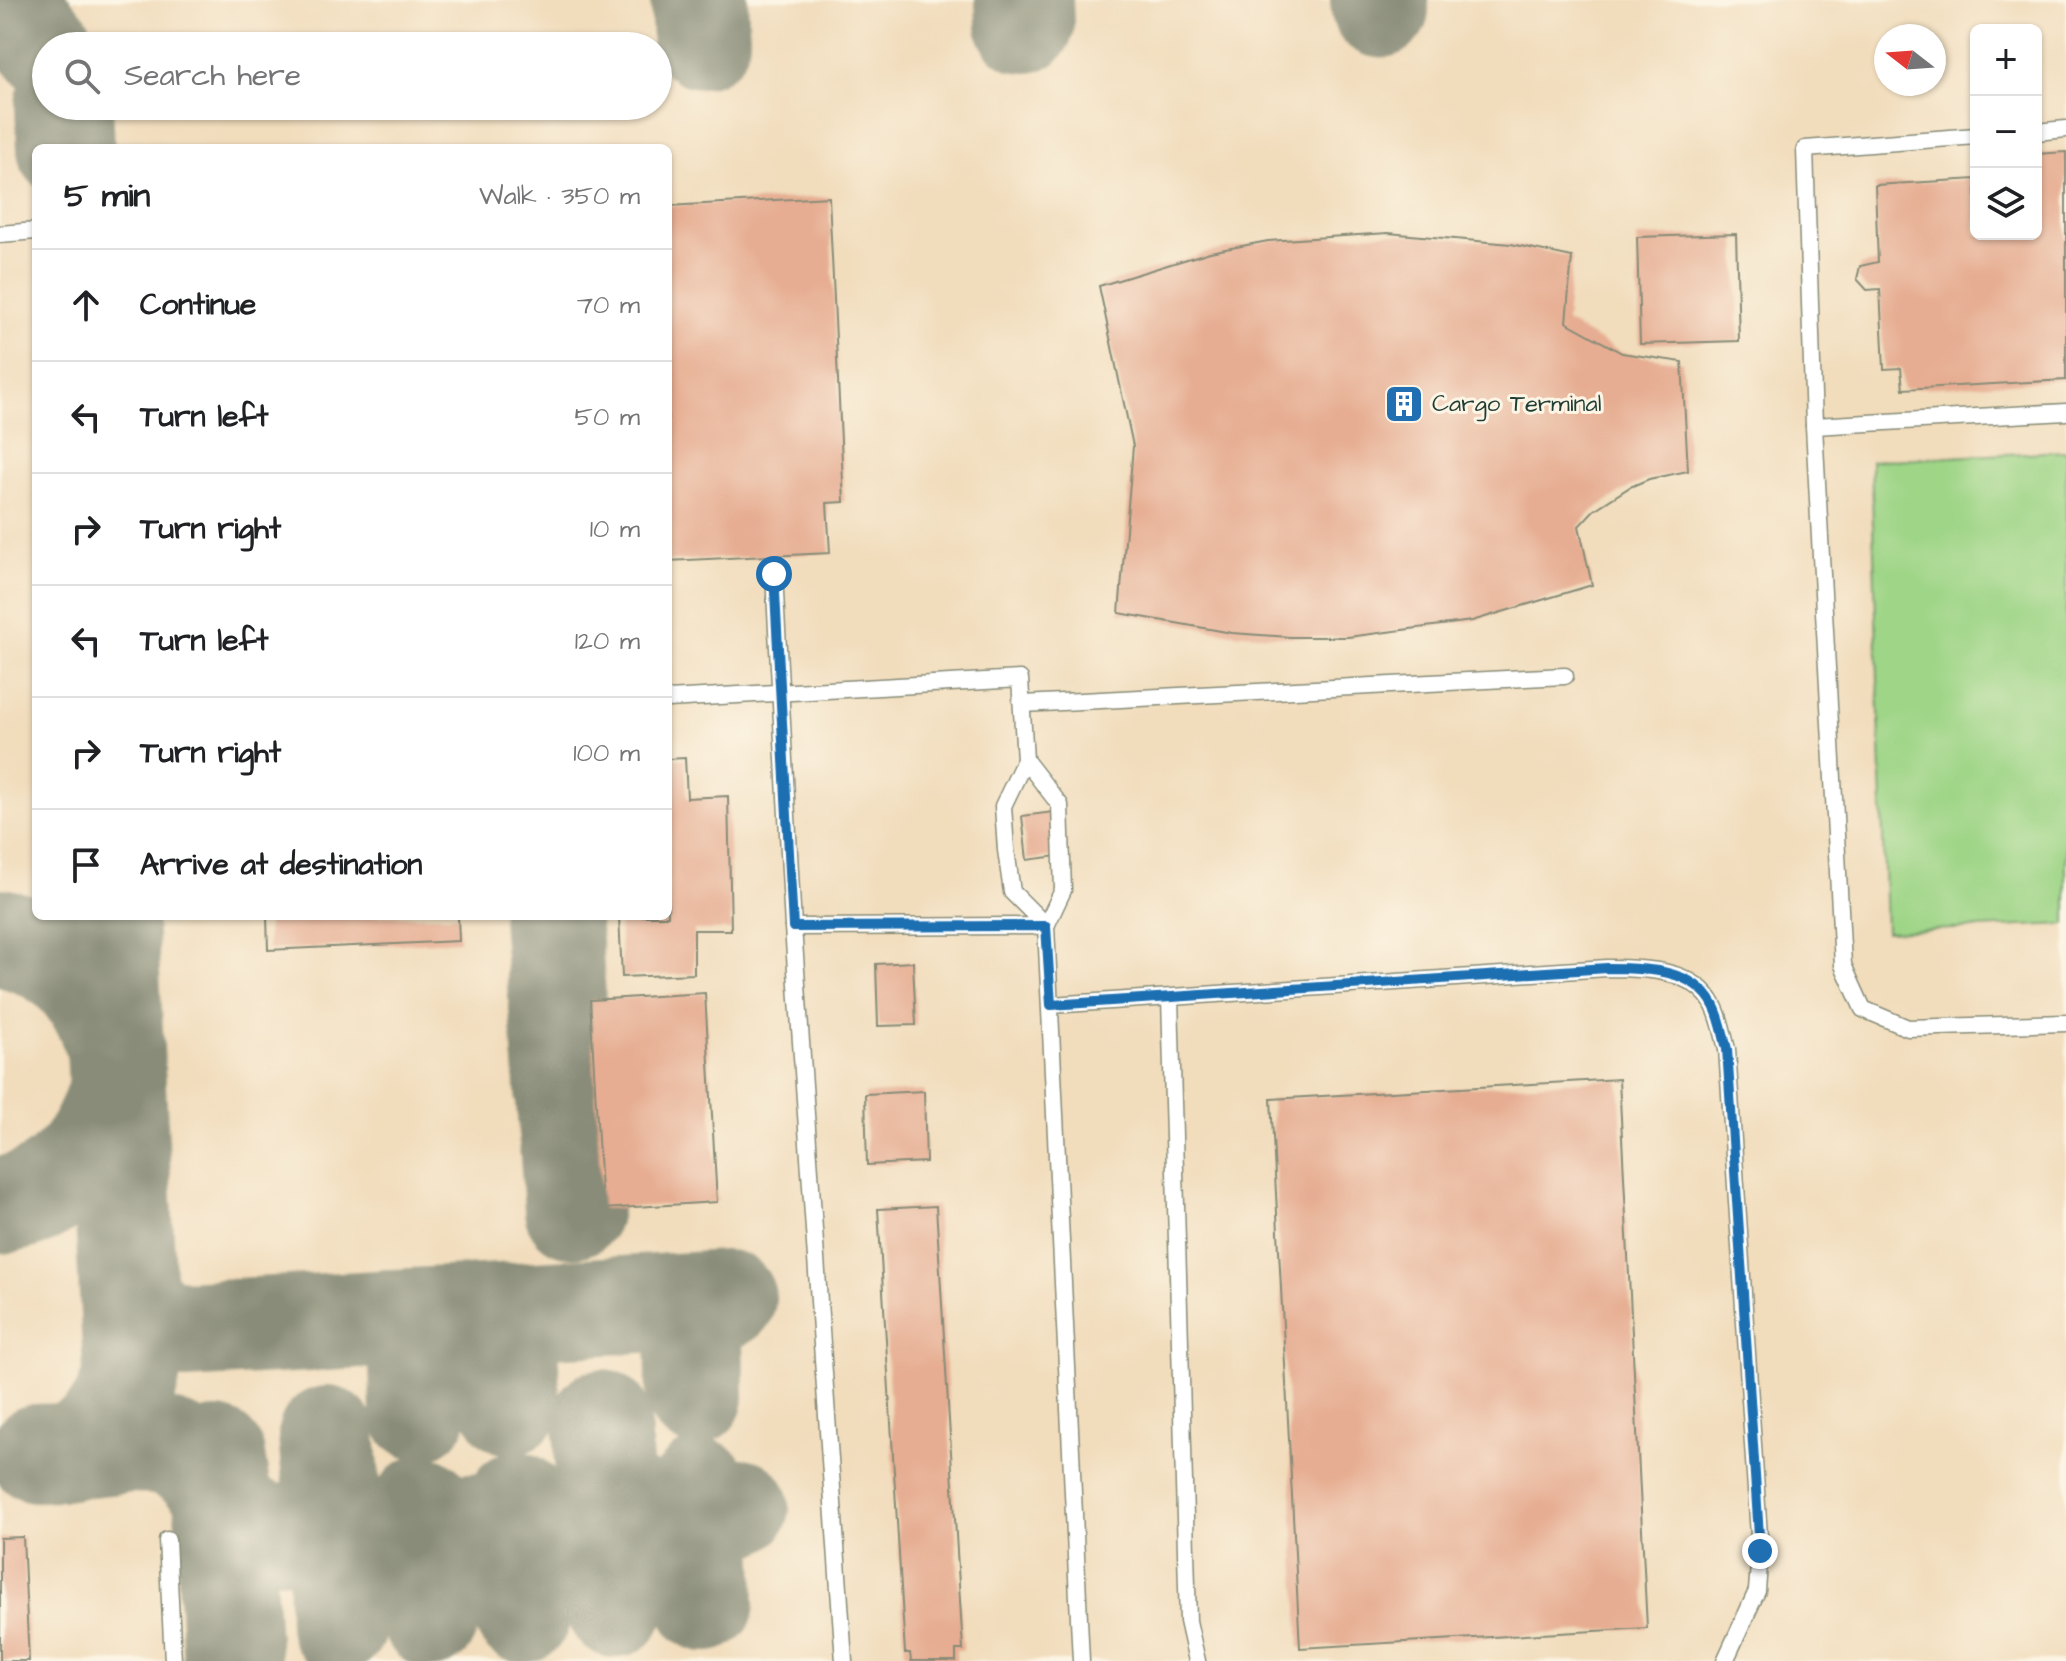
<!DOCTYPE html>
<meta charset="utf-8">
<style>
body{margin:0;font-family:"Architects Daughter",sans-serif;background:#f6f6f6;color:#202124}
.controls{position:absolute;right:24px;top:24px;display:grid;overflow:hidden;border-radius:12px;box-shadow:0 2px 6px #0004}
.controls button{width:72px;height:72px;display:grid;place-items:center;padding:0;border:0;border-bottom:2px solid #e0e0e0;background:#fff;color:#202124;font:40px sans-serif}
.compass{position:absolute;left:1874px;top:24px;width:72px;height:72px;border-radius:50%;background:#fff;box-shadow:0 2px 6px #0004;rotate:287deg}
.stop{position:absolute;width:24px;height:24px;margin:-18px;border:6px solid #1f6fb2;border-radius:50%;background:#fff}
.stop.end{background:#1f6fb2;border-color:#fff;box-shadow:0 2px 8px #0008}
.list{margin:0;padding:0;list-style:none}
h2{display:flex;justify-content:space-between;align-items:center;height:104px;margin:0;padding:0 32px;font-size:34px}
h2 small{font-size:26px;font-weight:400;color:#757577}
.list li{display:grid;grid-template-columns:52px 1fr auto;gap:24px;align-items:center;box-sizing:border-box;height:112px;padding:0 32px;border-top:2px solid #e0e0e0}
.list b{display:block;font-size:30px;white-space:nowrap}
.list em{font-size:26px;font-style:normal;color:#757577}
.icon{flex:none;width:44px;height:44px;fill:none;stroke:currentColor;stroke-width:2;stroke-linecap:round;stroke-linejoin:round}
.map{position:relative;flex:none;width:2066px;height:1661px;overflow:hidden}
.search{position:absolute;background:#fff;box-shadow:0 2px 6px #0004;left:32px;top:32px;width:640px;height:88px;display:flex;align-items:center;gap:20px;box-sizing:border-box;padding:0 28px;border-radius:44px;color:#757577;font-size:30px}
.panel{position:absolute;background:#fff;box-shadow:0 2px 6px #0004;left:32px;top:144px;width:640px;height:776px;border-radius:12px}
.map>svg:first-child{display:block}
.green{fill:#9fd587;stroke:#5f895e;stroke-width:2}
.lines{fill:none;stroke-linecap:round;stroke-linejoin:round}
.taxiway{stroke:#888c78;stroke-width:98}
.building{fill:#e6ad92}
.lane-casing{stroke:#888c78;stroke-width:19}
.lane{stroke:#fff;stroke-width:16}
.route{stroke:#1f6fb2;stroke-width:10}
.labels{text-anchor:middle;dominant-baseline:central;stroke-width:6;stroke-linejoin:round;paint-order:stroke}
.poi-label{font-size:24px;fill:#1f3d34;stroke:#fcf5e5;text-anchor:start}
</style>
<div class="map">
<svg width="2066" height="1661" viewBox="0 0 2066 1661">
<rect width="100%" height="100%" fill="#fcf5e5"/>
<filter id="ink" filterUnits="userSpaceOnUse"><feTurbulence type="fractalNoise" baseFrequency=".0125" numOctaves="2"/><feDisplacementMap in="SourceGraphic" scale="16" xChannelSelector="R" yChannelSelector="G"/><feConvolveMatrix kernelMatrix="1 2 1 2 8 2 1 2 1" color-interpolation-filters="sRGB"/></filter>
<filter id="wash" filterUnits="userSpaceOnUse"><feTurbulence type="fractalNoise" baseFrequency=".006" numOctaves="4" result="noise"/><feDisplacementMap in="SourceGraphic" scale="32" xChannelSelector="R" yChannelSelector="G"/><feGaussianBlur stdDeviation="1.8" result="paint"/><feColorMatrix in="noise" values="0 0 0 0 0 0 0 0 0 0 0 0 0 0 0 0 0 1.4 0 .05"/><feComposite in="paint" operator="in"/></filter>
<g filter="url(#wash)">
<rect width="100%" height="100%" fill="#f1dcbb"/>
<path class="green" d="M2066,451V924L1886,932L1871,461Z"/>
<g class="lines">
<g class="taxiway">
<path d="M699,0L701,39"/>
<path d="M1024,0L1025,24"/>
<path d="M1379,0L1380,9"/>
<path d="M0,5L21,16L46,46"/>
<path d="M64,106L66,148"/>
<path d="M551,916L573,1209"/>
<path d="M0,937C66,952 95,985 115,1048"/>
<path d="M0,1205C64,1199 103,1143 117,1086"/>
<path d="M128,1287C139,1315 156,1325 185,1330L727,1299"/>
<path d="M670,1302C702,1314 693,1367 695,1396"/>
<path d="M484,1313C517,1323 509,1377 511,1406"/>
<path d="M391,1318C425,1332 417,1380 419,1411"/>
<path d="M602,1418C605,1448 597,1502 631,1513"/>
<path d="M327,1435L334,1513L342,1522L357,1528L347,1532L333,1550"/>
<path d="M71,1450C133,1444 177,1431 219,1488C225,1497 226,1508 232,1517L271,1533L741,1507"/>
<path d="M37,1453C47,1452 59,1453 69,1451C104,1442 127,1403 132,1370L108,916"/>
<path d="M216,1457L222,1492L232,1661"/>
<path d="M701,1487L691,1502L679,1510C712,1523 704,1573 706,1603"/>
<path d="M609,1494L587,1516C620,1529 612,1577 615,1609"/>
<path d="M517,1500L506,1515L495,1521C529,1531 520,1584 522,1614"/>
<path d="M423,1504L419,1513L401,1526C436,1534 428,1590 430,1619"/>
<path d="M308,1531C345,1538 336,1594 338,1624"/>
</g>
</g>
<g id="blocks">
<g class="building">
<path d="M2066,152V380L1903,389L1901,368L1884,369L1880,289L1867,290L1857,279L1860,266L1878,262L1875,185L1976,179V234H2036V154Z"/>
<path d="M829,197L844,502L827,503L830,553L668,561V206Z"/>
<path d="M1388,233L1511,244L1572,257L1566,322L1622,353L1682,362L1688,471L1649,479L1630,487L1594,510L1579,526L1592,585L1472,621L1348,637H1290L1232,633L1119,613L1133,446L1099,286L1210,252L1268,241Z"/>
<path d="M1736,234L1739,341L1640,344L1637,237Z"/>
<path d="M685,758L687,798L728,796L731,930H694V974L622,977L619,916H668V759Z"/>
<path d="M1053,812L1058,856L1027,860L1022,816Z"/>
<path d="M267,916H458L459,941L268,950Z"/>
<path d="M913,962L916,1025L878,1026L876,964Z"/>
<path d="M705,993L717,1202L602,1209L590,1000Z"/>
<path d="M1619,1079L1647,1628L1300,1648L1271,1099Z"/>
<path d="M924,1091L926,1162L867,1165L865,1094Z"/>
<path d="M936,1206L963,1650H956V1661H911L910,1653H905L878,1209Z"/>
<path d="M23,1537L29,1661H0V1538Z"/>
</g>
</g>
</g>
<g filter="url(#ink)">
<use href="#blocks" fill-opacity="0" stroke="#888c78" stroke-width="2"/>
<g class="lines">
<defs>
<g id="lane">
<path d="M2036,132L2066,129"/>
<path d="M1976,136L1805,149L1814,426L1843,965L1863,1009L1908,1028L2066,1023"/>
<path d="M0,234L36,231"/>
<path d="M1814,426L2066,412"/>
<path d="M774,574L793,927L844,1661"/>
<path d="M668,699L1020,679L1025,760L1003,806L1006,850L1012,892L1046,926"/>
<path d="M1023,704L1565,676"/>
<path d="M1025,760L1060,805L1063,890L1046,926L1081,1661"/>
<path d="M793,927L1046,926"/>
<path d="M1170,998L1188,1621L1197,1661"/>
<path d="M1051,1005L1607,968C1643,968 1695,968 1714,1006C1721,1019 1723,1035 1727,1049L1760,1551L1757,1591L1725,1661"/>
<path d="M167,1540L173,1661"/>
</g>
</defs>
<use href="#lane" class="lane-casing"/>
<use href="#lane" class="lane"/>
</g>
</g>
<g class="lines" filter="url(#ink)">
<path class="route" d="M774,574L793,927L1046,926L1051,1005L1607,968C1643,968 1695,968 1714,1006C1721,1019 1723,1035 1727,1049L1760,1551"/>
</g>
<defs>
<symbol id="building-square" viewBox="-11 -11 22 22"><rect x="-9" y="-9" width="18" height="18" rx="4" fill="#1f6fb2" stroke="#fcf5e5"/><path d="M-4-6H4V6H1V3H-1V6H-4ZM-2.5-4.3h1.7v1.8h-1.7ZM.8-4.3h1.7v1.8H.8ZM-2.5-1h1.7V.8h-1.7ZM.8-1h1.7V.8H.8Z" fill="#fff"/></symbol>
</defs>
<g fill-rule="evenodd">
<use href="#building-square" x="1382" y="382" width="44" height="44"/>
</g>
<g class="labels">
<g class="poi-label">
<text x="1432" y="404">Cargo Terminal</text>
</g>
</g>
</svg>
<div class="controls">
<button>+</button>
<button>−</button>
<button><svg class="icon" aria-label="layers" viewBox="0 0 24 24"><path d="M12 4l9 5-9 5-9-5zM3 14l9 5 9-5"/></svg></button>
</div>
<svg class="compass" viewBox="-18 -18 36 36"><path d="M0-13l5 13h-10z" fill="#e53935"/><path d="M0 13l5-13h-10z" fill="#757577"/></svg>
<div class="stop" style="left:774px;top:574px"></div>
<div class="stop end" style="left:1760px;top:1551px"></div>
<div class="search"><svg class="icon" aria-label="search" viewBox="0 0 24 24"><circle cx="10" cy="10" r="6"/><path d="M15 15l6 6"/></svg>Search here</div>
<section class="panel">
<h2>5 min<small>Walk · 350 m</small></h2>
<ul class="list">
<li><svg class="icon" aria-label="ahead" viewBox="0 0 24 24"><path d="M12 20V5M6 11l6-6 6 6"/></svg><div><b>Continue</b></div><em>70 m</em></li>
<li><svg class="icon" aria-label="left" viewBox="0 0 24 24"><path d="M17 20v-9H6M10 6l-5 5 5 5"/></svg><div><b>Turn left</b></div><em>50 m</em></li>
<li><svg class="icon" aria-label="right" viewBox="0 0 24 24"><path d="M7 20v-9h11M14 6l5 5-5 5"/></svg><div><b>Turn right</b></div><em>10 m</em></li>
<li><svg class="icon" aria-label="left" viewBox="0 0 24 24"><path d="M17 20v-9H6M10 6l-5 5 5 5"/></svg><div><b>Turn left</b></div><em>120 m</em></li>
<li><svg class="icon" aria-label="right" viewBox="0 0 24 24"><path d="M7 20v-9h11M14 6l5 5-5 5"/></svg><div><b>Turn right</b></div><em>100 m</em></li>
<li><svg class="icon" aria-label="arrive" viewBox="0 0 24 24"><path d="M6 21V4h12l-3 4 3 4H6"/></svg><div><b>Arrive at destination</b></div></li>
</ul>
</section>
</div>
